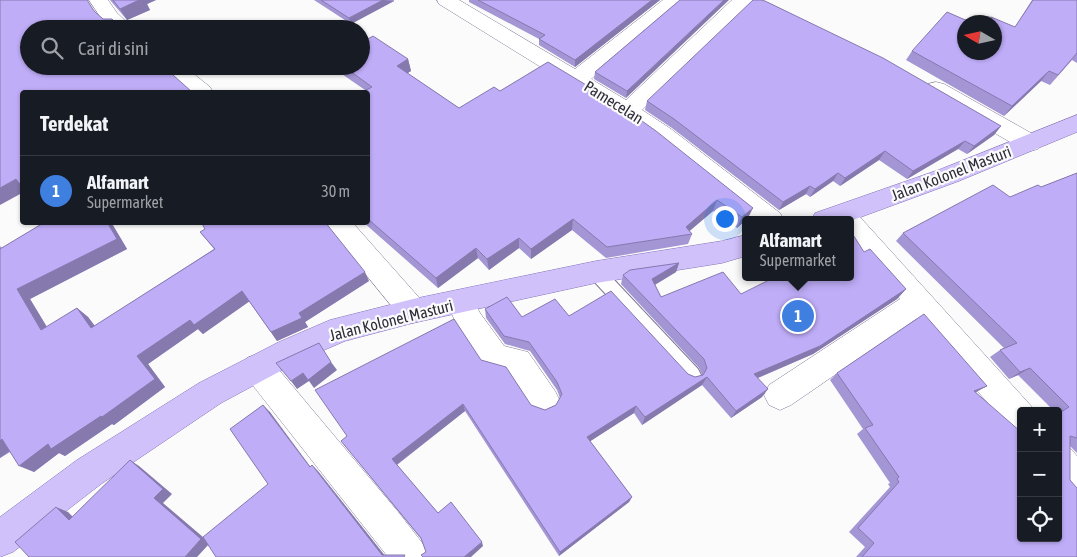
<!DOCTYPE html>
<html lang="id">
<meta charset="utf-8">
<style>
body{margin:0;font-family:"Asap Condensed",sans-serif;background:#20242c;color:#f1f3f6}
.controls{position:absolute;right:15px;bottom:15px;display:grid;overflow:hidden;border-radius:5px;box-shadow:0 1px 4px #0004}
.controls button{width:45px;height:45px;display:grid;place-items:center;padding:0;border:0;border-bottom:1px solid #363941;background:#171b24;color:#f1f3f6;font:25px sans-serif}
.compass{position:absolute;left:957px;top:15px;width:45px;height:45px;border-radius:50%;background:#171b24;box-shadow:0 1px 4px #0004;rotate:279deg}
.you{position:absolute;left:724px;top:218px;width:18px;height:18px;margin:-12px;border:4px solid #fff;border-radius:50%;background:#1a73e8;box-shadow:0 0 0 8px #1a73e833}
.badge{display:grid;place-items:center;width:32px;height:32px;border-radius:50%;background:#7c3aed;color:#fff;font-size:16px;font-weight:700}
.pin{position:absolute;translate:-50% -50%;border:2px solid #fff;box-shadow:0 1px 5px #0006}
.popup{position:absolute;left:742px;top:216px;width:112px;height:65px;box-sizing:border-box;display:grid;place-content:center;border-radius:5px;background:#171b24;filter:drop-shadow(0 1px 4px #0005);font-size:16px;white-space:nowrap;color:#9ea1a6}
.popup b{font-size:19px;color:#f1f3f6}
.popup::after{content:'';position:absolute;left:50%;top:100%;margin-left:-10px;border:10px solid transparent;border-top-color:#171b24}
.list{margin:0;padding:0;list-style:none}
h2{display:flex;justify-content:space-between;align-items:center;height:65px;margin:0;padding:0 20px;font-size:21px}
h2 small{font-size:16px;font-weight:400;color:#9ea1a6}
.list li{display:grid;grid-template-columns:32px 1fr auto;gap:15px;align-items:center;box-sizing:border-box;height:70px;padding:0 20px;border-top:1px solid #363941}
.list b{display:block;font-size:19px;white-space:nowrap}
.list p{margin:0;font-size:16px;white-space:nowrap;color:#9ea1a6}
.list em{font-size:16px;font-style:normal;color:#9ea1a6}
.icon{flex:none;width:28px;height:28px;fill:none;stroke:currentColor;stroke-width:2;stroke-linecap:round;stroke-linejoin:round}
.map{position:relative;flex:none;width:1077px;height:557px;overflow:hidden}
.search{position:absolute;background:#171b24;box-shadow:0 1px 4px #0004;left:20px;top:20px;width:350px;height:55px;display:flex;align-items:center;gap:12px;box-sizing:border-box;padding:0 18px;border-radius:28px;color:#9ea1a6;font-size:19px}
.panel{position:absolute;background:#171b24;box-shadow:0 1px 4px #0004;left:20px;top:90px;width:350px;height:135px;border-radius:5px}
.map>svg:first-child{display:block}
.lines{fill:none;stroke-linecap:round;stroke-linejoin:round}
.service-casing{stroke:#7d7794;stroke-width:2}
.minor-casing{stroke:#7d7794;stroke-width:1}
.primary-casing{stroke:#8473b6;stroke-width:1}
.service{fill:#fff;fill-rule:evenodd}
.minor{fill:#fff;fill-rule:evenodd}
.primary{fill:#d0c1fb;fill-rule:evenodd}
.wall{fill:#a495d5}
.shaded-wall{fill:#8679ae}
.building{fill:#bfadf8;stroke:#8679ae}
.labels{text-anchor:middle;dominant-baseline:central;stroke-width:4.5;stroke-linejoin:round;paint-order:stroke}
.street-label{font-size:16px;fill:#302d3a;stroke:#fbfbfb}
</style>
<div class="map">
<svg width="1077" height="557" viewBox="0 0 1077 557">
<rect width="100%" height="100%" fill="#fbfbfb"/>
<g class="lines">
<defs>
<path id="service" d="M596,265L602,267L698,369L701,375L698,381L692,383L686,381L590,277L588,272L590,267Z"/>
<g id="minor">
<path d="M89,0H108L117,13L134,29H112L103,21Z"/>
<path d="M437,0H459L575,69L663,0H684L591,79L626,100L732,0H755L642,110L671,129L780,213L784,220H753L655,141L620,116L439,4Z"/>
<path d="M161,66H184L210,87L213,92H189Z"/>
<path d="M936,82L944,84L1038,137L1042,143L1038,149L1030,151L1022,149L928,94L925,89L928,84Z"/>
<path d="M850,213L859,216L1032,407L1034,411H1021V433L1010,429L916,319L791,405L780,410L769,405L764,395L769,385L900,299L850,241V220H839L841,216Z"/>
<path d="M323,222H352L423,302L427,311L423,320L413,323L403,320Z"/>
<path d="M460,290L470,294L480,313L504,346L528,352L555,391L560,401L555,411L544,416L533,411L508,373L484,367L460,331L446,302L450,294Z"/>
<path d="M258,354L269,358L399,513L423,544L428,557H388L247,378L243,368L247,358Z"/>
<path d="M1058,444L1070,448L1077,456V497L1065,492L1058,485Z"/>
</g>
<g id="primary">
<path d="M1077,115V132L959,181L850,221L811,220L815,213L941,169Z"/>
<path d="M746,235V256L722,263L596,283L413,323L345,341L301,360L221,403L101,484L13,552L0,557V517L77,460L199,383L279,342L330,320L413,299L596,261L722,241Z"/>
</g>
</defs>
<use href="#service" class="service-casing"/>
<use href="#minor" class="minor-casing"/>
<use href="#primary" class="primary-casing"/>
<use href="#service" class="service"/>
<use href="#minor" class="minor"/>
<use href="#primary" class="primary"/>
</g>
<g class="wall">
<path d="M110,0H156L147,4L150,10L127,20Z"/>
<path d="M314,0H394V1L351,24Z"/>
<path d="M469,0H660L575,67L539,45V39L469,2Z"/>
<path d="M680,0L626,98L594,79L595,72Z"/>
<path d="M1032,0H1077V63L1072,60L1050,85L1041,81L1004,116L906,60L912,51L964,52L1015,27Z"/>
<path d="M408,59L411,71L407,73L459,108L500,91L548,62L748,218L737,228L713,211L689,231L692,234L688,244L606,258L572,230L531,259L519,248L489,270L478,258L438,288L363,222H368V92L336,70L335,66H361Z"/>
<path d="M647,101L1001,126L994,135L967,154L958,149L907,179L879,160L840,186L833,181L810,197L806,194L779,210L672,128L645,110Z"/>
<path d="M1077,173V453L1070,446V480L1077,557H856L865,547L849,532L890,487L888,484L890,483L857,434L863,429L830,380L837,373L987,386L976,392L1058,538V411H1054L1018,375L1009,379L990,357L1000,350L1004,348L896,241L903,233L1041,187Z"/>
<path d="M45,222H111L127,249L30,299L47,327L77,308L88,317L95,326L214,249L200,232L369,281L305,322L308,327L277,341L249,301L203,334L198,329L148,364L165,387L114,425L112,424L65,456L59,453L34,472L10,452L0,458V246L2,248Z"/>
<path d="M864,252L906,289L897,299L813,354L758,378L762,397L731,418L702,385L642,425L634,413L590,441L632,497L629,502L559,556L465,411L397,465L438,513L483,546L426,552L421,539L341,441L481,360L531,405L545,410L556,405L560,398L557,390L530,351L505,344L486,318L485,309L522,317L569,316L688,374L695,377L702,375L699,368L621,284L623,275L679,263L676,272L655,285L661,297L741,294Z"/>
</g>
<g class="shaded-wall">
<path d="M139,0H156L147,4L150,10L127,20L120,9Z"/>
<path d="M383,0L394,1L351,24L349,18Z"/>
<path d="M652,0H660L575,67V60Z"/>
<path d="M724,0H729L626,98L627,91Z"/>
<path d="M408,59L411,71L400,78L397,66Z"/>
<path d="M1049,71L1041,81L1004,116L1012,106Z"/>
<path d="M1001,126L994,135L967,154L974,146Z"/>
<path d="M965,141L958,149L907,179L913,171Z"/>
<path d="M885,151L879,160L840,186L845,178Z"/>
<path d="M838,173L833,181L810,197L815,189Z"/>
<path d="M16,179L22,186V193L0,205V188Z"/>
<path d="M810,186L806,194L779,210L783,202Z"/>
<path d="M717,200L713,211L685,235L686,227Z"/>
<path d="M753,208L748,218L737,228L742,217Z"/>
<path d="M573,219L572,230L531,259V249Z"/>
<path d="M107,222H111L127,249L30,299L54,339L41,330L17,289Z"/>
<path d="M519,238V248L489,270L487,259Z"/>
<path d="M476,248L478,258L438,288L436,278Z"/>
<path d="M679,263L676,272L649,288L652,279Z"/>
<path d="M365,272L369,281L305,322L308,327L277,341L271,332L299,313Z"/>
<path d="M906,289L897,299L813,354L748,382L754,374Z"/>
<path d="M242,291L250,301L203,334L198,329L148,364L165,387L114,425L112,424L65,456L59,453L34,472L19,466L137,356L190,320Z"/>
<path d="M77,308L88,317L103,337L91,328Z"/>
<path d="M331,362L337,370L314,388L309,381L297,389L291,381L303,373Z"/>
<path d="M1030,368L1018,375L1009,379L1020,372Z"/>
<path d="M707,377L702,385L642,425L645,417Z"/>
<path d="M987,386L976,392L974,391Z"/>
<path d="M768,389L762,397L731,418L736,411Z"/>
<path d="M463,404L465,411L396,465L392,459Z"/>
<path d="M263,405L270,412L315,473L310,467Z"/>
<path d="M636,406L634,413L586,444L587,437Z"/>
<path d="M2,439L17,446L0,458V441Z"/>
<path d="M130,460L139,466L172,494L163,503L210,543L197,557H185L154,498Z"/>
<path d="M312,465L318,471L386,557L382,555Z"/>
<path d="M632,497L629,502L559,556L560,552Z"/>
<path d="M56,507L68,512L80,524L69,520Z"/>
<path d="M482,542L483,546L471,557H464Z"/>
</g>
<g class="building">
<path d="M0,0H87L94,11L103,19H112L122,29H29V66H163L192,92H22V187L16,179L0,188Z"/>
<path d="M113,0H139L120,9Z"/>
<path d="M321,0H383L349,18Z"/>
<path d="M478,0H652L575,60L539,39L545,35Z"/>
<path d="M680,0H724L627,91L595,72Z"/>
<path d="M753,0H761L765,1L883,58L1001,126L974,146L965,141L913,171L885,151L845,178L838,173L815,189L810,186L783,202L674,119L647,101Z"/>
<path d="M1033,0H1077V53L1058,75L1049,71L1012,106L912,51L947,12L970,22H964V52H994V22H985L991,17L1015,27Z"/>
<path d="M373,36L408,59L397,66L459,108L494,87L500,91L548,62L621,106L656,131L753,208L742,217L717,200L686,227L692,234L607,247L573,219L531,249L519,238L487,259L476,248L436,278L368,219V92H362L372,87L343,66H361V43Z"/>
<path d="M1077,173V438L1070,436V480L1077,488V557H862L874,543L858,528L899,482L897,479L899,477L865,428L873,425L837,373L924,314L987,386L974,391L1021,432V538H1058V414L1069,407L1030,368L1020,372L1000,350L1017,343L903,233L993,185L1010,197L1038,185L1041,187Z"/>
<path d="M45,222H107L117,239L17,289L41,330L77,308L91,328L215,249L200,232L205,229L201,222H325L365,272L299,313L302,318L271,332L242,291L194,325L190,320L137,356L155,379L102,417L101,416L51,449L48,444L19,466L2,439L0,441V249Z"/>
<path d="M850,230L864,252L870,249L906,289L820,346L754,374L768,389L736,411L707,377L645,417L636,406L587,437L632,497L560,552L463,404L392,459L438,513L451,502L482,542L464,557H423L421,555L426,552L421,538L341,441L347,436L315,390L454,319L481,360L506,367L531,405L545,410L556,405L562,394L557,382L529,342L504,336L485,309L507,297L522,317L555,299L569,316L611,291L688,374L695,377L703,375L707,368L704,359L623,275L630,270L679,263L652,279L661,297L723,272L741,294L775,277H850Z"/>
<path d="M319,343L331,362L308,380L303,373L291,381L276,363Z"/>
<path d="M263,405L310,467L312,465L382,555H405L404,557H216L203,537L268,484L230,429Z"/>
<path d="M130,460L163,489L154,498L201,539L185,557H29L15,542L56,507L69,520Z"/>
</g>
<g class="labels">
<g class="street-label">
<text transform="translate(614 102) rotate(32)">Pamecelan</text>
<text transform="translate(951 173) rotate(-21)">Jalan Kolonel Masturi</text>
<text transform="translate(391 320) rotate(-14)">Jalan Kolonel Masturi</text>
</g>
</g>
</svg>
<div class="controls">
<button>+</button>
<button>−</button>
<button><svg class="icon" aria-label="locate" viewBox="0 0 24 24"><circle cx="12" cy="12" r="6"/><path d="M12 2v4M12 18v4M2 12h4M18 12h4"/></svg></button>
</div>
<svg class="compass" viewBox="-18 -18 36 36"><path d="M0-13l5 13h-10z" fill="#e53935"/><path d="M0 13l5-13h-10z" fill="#9ea1a6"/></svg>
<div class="you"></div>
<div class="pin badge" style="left:798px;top:316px;background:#3f7fe0">1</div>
<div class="popup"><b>Alfamart</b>Supermarket</div>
<div class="search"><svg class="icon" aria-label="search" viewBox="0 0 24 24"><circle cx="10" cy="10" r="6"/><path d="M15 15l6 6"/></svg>Cari di sini</div>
<section class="panel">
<h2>Terdekat<small></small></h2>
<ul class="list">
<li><span class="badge" style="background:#3f7fe0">1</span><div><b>Alfamart</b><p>Supermarket</p></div><em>30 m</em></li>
</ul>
</section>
</div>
